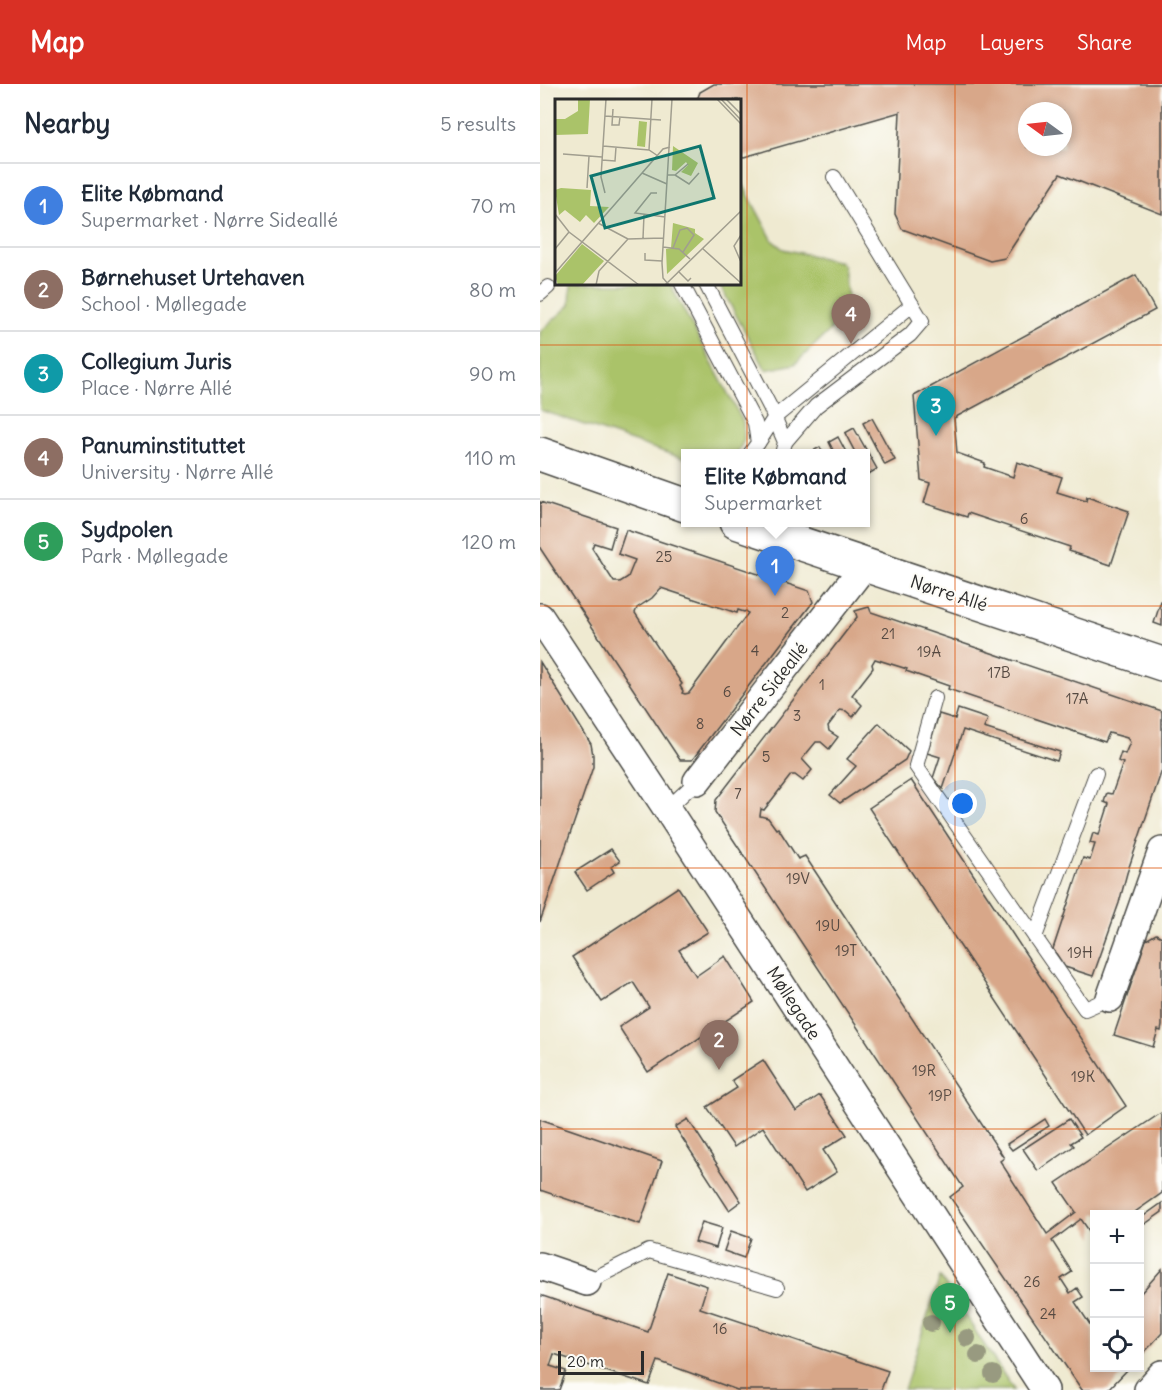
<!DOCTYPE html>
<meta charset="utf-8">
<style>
body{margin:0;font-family:Delius,sans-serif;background:#f6f6f7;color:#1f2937}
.controls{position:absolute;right:18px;bottom:18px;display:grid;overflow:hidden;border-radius:0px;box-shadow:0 3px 9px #0003}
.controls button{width:54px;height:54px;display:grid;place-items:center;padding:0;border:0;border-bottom:2px solid #e0e1e3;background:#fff;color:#1f2937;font:30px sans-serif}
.compass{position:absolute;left:478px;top:18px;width:54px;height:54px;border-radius:50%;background:#fff;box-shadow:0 3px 9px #0003;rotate:285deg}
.scale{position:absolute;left:18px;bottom:15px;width:86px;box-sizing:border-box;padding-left:6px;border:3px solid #2b2b2b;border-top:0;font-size:16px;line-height:21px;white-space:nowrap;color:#2b2b2b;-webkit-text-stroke:4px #fdfcf7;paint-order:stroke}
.you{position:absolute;left:423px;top:720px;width:21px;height:21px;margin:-15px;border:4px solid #fff;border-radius:50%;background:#1a73e8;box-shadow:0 0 0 9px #1a73e833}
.badge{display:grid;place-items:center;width:39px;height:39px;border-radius:50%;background:#d93025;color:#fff;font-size:20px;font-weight:700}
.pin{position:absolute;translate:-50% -50px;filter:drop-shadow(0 2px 3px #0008)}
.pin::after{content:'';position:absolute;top:32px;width:21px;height:18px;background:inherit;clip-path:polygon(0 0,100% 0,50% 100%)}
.popup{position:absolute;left:141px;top:365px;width:189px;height:78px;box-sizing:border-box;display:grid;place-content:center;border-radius:0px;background:#fff;filter:drop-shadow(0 2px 4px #0005);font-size:20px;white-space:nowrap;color:#747a83}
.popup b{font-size:22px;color:#1f2937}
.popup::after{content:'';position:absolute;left:50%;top:100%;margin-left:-12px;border:12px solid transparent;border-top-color:#fff}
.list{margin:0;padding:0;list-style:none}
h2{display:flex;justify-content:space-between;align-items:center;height:78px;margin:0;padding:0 24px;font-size:26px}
h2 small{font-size:20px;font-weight:400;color:#747a83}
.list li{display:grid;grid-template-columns:39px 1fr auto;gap:18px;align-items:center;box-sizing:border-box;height:84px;padding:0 24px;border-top:2px solid #e0e1e3}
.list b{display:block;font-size:22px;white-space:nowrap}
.list p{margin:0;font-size:20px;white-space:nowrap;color:#747a83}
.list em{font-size:20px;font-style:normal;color:#747a83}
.icon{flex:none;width:33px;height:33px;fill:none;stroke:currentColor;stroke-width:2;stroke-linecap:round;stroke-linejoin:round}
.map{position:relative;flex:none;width:622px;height:1306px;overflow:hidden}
header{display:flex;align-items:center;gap:36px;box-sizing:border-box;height:84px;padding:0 30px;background:#d93025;color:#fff}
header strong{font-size:28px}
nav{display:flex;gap:33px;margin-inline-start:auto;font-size:21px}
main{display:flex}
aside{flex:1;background:#fff}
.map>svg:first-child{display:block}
.green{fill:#aac369;stroke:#6a774a;stroke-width:1.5}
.building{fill:#d8a789;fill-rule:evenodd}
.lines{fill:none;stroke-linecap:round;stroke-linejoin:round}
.lane-casing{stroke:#484844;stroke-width:16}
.street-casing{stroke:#484844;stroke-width:30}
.secondary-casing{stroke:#484844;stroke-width:36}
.lane{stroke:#fff;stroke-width:14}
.street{stroke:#fff;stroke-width:27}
.secondary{stroke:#fff;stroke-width:33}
.tree{fill:#989a80}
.grid{fill:none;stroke:#df570e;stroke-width:1.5;stroke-opacity:0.55}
.labels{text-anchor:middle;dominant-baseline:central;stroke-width:4.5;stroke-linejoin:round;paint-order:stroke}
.number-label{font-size:15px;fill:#564a42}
.street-label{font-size:18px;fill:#2b2b2b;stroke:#fdfcf7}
.inset-road{fill:none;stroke:#a19e8f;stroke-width:1.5}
.view{fill:#0f766e;fill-opacity:0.15;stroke:#0f766e;stroke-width:3}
.inset-edge{fill:none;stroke:#2b2b2b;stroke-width:3}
</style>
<header>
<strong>Map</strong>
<nav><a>Map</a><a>Layers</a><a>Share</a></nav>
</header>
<main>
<aside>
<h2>Nearby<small>5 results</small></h2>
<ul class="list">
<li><span class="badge" style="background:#3f7fe0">1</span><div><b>Elite Købmand</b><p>Supermarket · Nørre Sideallé</p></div><em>70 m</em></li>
<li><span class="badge" style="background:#8d6e63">2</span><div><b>Børnehuset Urtehaven</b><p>School · Møllegade</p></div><em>80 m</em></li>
<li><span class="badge" style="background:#0f9aa8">3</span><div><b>Collegium Juris</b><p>Place · Nørre Allé</p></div><em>90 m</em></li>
<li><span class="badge" style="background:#8d6e63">4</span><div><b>Panuminstituttet</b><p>University · Nørre Allé</p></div><em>110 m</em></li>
<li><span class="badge" style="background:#2e9e5b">5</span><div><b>Sydpolen</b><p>Park · Møllegade</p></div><em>120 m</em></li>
</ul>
</aside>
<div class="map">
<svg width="622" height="1306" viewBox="0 0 622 1306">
<rect width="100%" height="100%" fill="#fdfcf7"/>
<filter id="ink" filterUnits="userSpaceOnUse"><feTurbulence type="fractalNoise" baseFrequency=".0167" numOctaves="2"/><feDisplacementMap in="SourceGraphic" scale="12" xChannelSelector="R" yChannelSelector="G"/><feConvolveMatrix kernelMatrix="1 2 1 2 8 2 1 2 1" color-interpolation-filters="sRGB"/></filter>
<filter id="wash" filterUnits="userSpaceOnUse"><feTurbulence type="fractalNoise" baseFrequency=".008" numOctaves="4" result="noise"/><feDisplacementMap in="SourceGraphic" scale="24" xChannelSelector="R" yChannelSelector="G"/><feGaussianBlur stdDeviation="1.35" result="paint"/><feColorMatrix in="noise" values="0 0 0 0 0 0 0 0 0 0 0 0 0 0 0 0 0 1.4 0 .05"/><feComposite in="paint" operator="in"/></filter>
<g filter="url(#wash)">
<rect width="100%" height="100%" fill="#efead1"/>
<g class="green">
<path d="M200,95L233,157L243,165L300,178L304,183L309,228L255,280L226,286L179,200H200Z"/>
<path d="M31,200H135L131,202L203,338L204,356L197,369L145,370V375L0,326V248L30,221Z"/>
<path d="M400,1193L474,1306H364Z"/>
</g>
<g id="blocks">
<g class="building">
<path d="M174,0H622V130L520,90L465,174L450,177L362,145L355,130L360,28L204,73L200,72V16H157L160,8ZM487,27H523V63H487Z"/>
<path d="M596,191L615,226L414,334L417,369L445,379L444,383L473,393L477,378L522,393L517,408L546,417L547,413L589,427L571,481L529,467L530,463L428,429L427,433L384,419L390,399L381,396L374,312Z"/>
<path d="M332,334L355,376L345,381L323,339Z"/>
<path d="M314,344L337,385L327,391L325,386V370H316L305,349Z"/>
<path d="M298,353L307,370H295L289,358Z"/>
<path d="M280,363L284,370H272L271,368Z"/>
<path d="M0,418L76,443L70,464L54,459L52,464L74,498H80L88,493L95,476L78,470L86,446L269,507L273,518L152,676H140L0,464ZM121,504L197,529L198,526L204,528L206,527L208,529L149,609L145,610L142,609L143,607L140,602L142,600L95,529L97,524L112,514Z"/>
<path d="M621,517H622V542L614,539Z"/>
<path d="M329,523L331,528L622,627V686L587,789L579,819L553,892L525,883L513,865L543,774L550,776L555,760L550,759L553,749L559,751L569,720L564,718L567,709L572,710L583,679L578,677L581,668L585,670L590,658L587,654L569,649L565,658L408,605L409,602L366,587L367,585L335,575L332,580L333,584L312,611L322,621L313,633L306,627L300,626L288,642L289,647L298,653L289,665L281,658H276L262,675L272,686L263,697L255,691H251L224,726L221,725L220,732L228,734L236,745L238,744L258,775L265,772L464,1074L460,1077L507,1150L536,1128L516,1099L621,1029L622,1031V1109L592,1130H554V1154L541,1135L512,1157L532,1188L521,1195L530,1209L537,1204L543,1213L535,1218L553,1245L554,1284H589L568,1306H542L410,1113L423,1103L175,728L176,716L317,533L315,527Z"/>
<path d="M0,578L51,660L53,671V683L0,838Z"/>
<path d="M418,625L448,635L444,644L520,668L517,677L423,646L403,705L393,694L400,673L387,669L399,630L415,635Z"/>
<path d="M339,639L369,667L365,676L300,719L290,711L316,682L307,675Z"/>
<path d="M371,696L586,1022L545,1051L329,724Z"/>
<path d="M71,765L80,777L71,783L74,788L47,806L35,788Z"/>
<path d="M138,803L168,848L139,866L156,892L185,872L214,918L108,988L79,943L109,923L93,898L62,918L32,873Z"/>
<path d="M616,850L622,853V942L621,947L618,946L613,963L574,951L606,856Z"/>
<path d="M223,976L256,1027L280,1011L307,1051L283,1066L297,1088L265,1108L223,1043L194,1063L167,1023L197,1004L192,996Z"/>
<path d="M0,1035L122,1077L100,1140L0,1106Z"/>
<path d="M148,1035L201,1117L189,1126L135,1043Z"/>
<path d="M505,1035L509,1042L472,1066L467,1060Z"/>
<path d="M529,1035L541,1053L531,1059L534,1062L498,1087L483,1065Z"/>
<path d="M622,1119V1128L605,1140L601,1134Z"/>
<path d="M162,1138L182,1144L176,1164L155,1158Z"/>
<path d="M191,1147L211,1154L204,1174L184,1167Z"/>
<path d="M622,1185V1249L600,1273V1210Z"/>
<path d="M128,1189L167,1202L160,1224L348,1287L341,1306H197L118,1277L109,1301L14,1270L10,1282L26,1287L19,1306H0V1211L108,1248Z"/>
</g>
</g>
</g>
<g filter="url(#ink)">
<use href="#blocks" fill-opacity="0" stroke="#484844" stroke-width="1.5"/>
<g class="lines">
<defs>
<g id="lane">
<path d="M142,200L215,339L218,359L210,370"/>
<path d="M166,200L230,323L245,358L242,370"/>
<path d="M0,210L8,203"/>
<path d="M245,358L276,322L370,251L382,237L294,93"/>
<path d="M218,359L235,333L372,221"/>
<path d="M395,614L376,682L545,925L570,914"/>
<path d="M127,725L157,697"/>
<path d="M495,853L556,690"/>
<path d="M47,1198L109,1167L237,1204"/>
</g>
<g id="street">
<path d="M0,533L127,725L505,1306"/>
<path d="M157,697L325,481"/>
<path d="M570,914L622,767"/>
<path d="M0,1182L47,1198"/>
<path d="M608,1306L622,1290"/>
</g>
<g id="secondary">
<path d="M0,370L145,421"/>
<path d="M196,438L622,580"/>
</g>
</defs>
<use href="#lane" class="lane-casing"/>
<use href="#street" class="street-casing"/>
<use href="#secondary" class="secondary-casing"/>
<use href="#lane" class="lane"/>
<use href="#street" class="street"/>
<use href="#secondary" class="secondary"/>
</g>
<g class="tree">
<circle cx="391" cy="1239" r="9"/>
<circle cx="427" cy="1254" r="9"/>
<circle cx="438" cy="1271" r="9"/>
<circle cx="453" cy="1290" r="9"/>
</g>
</g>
<path class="grid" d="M207,0V1306M415,0V1306M0,261H622M0,522H622M0,784H622M0,1045H622"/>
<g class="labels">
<g class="number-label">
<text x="484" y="434">6</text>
<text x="124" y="472">25</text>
<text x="245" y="528">2</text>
<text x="348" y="549">21</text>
<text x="215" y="566">4</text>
<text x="389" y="567">19A</text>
<text x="459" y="588">17B</text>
<text x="282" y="600">1</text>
<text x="187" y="607">6</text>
<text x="537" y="614">17A</text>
<text x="257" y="631">3</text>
<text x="160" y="639">8</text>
<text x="226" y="672">5</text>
<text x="198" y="709">7</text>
<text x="258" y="794">19V</text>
<text x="288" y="841">19U</text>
<text x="306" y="866">19T</text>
<text x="540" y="868">19H</text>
<text x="384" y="986">19R</text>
<text x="543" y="992">19K</text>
<text x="400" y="1011">19P</text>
<text x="492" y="1197">26</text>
<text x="508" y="1229">24</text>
<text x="180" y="1244">16</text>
</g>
<g class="street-label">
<text transform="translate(409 509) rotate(18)">Nørre Allé</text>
<text transform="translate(229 605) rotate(-52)">Nørre Sideallé</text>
<text transform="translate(254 919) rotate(57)">Møllegade</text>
</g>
</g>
<g transform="translate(15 15)">
<rect width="186" height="186" fill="#efead1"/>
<path d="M23,0H35L33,35L0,36V20H10L23,12ZM84,22L92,23L90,48L82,47ZM118,47L143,64L136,77L126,73L133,66L131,63L121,72L117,71ZM6,89L36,91L35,107L54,108L39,124L31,116L25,123L10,111L4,116L0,91ZM118,124L140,130V134L149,140L112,175L111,150L116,149ZM27,145L49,162L27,186H3L0,177Z" fill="#aac369"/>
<path class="inset-road" d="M162,0L186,25M166,0L186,21M171,0L186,15M58,10L57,26H64L65,18M50,17L106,21M48,47L94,51L103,57M94,51L97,0M8,55L47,58M47,61L60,62L61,48M87,74L112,85M112,76H120L133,65M120,76L134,85L144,74M32,89L34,57M50,94L46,78L51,0M102,94H96L80,114L110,118M0,115L14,133L84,186M43,124L73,140M186,136L179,147L186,163M88,139L89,116M108,148L124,150L135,160M118,149L125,131L132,129L139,136L128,153M147,149L186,184M0,150L14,133M90,154V161L107,162M123,172L133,182L136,179M0,174L108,50L115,48M41,186L44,172L73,140L108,139M110,186L186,112M114,186L108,179L107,164L117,0"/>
<path class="view" d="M145,47L159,99L50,129L36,77Z"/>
<rect width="186" height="186" class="inset-edge"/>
</g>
</svg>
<div class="controls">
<button>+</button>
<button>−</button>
<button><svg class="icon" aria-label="locate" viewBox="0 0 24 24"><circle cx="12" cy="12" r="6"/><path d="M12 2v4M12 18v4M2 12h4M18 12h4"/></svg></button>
</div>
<svg class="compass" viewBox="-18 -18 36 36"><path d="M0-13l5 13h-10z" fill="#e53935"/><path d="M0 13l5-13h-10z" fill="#747a83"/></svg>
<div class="scale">20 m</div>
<div class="you"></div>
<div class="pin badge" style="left:235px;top:512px;background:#3f7fe0">1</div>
<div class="popup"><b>Elite Købmand</b>Supermarket</div>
<div class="pin badge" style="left:179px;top:986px;background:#8d6e63">2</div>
<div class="pin badge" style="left:396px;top:352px;background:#0f9aa8">3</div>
<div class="pin badge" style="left:311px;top:260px;background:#8d6e63">4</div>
<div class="pin badge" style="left:410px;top:1249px;background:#2e9e5b">5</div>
</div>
</main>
